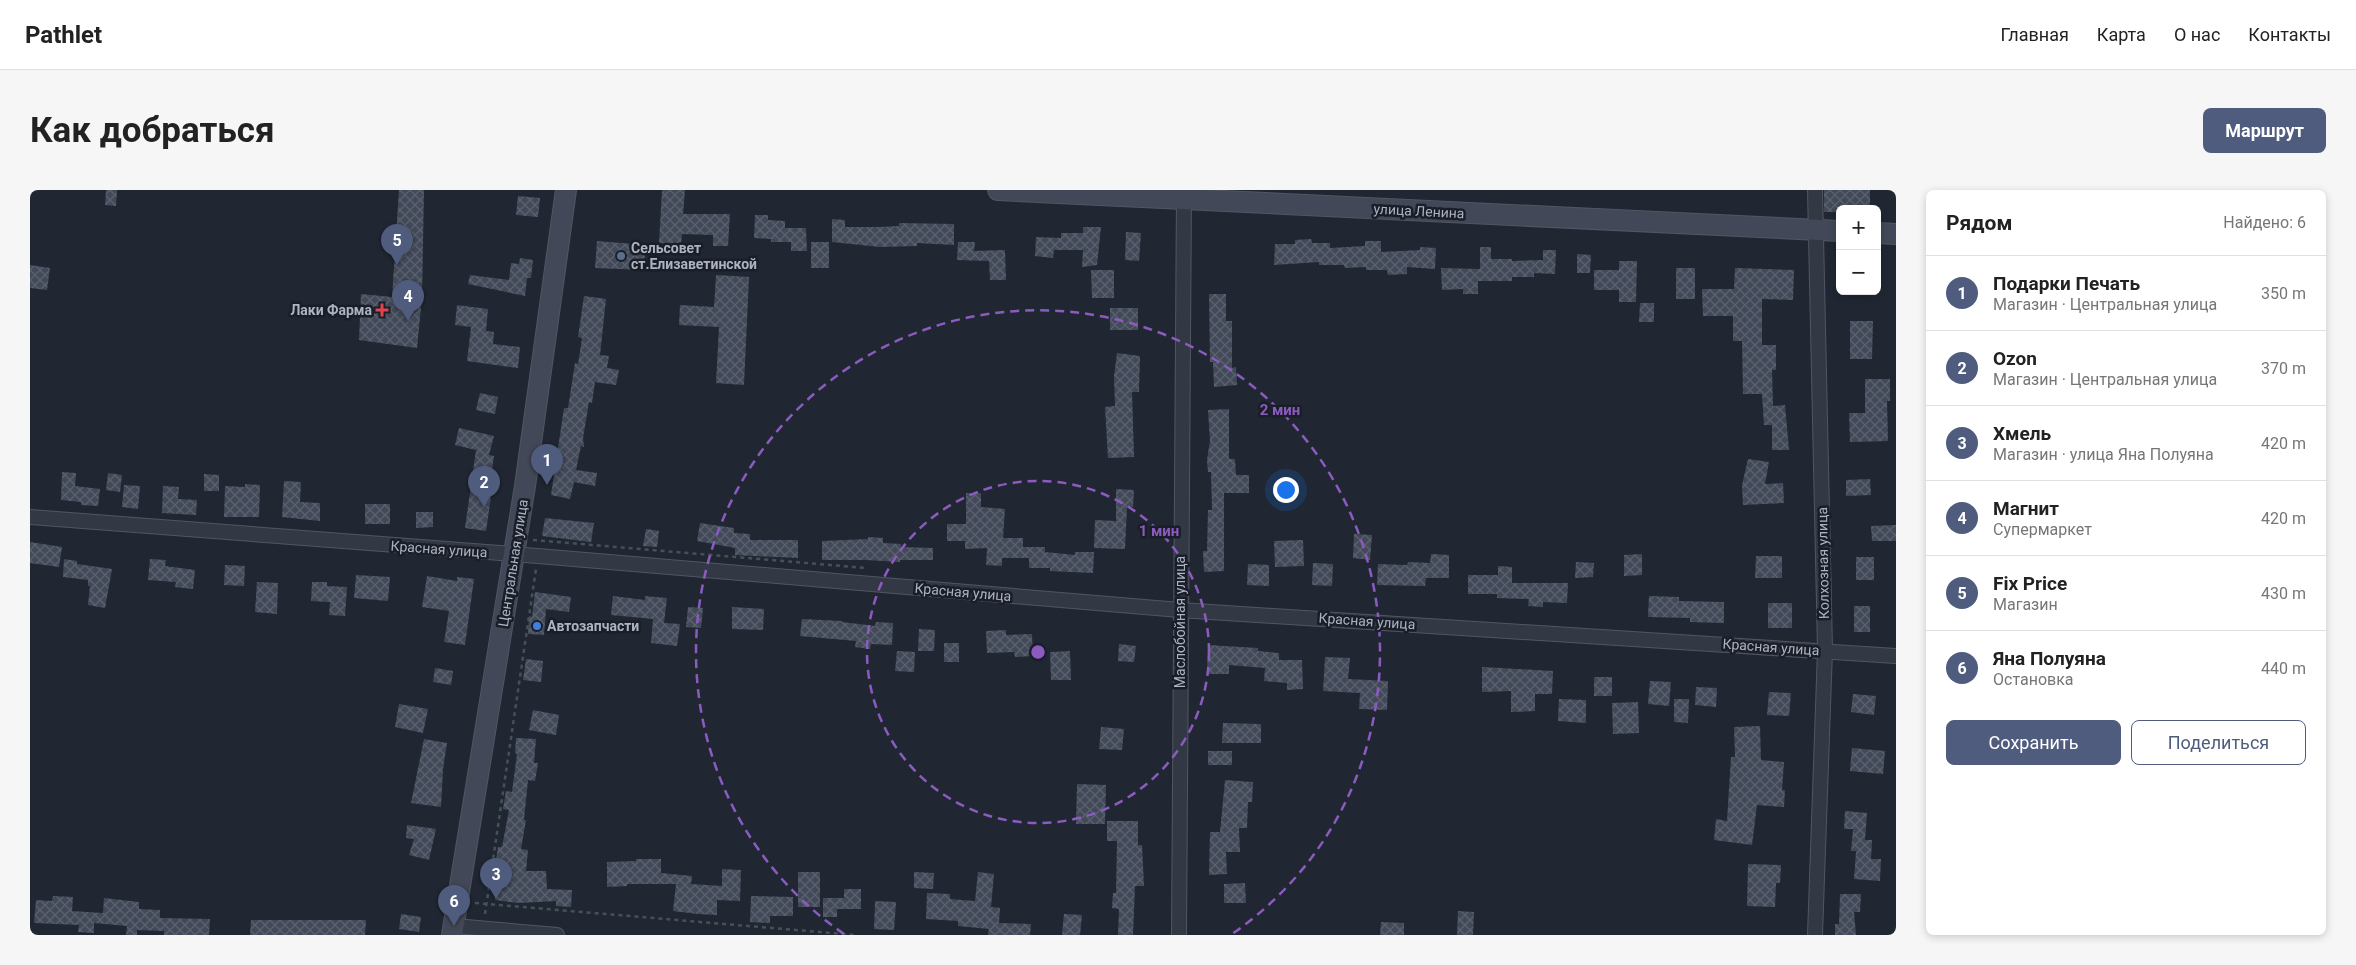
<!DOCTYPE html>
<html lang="ru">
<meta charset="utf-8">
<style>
body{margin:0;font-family:Roboto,sans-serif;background:#f6f6f6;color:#222}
.controls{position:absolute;right:15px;top:15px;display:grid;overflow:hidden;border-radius:8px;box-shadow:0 2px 8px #0003}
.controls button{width:45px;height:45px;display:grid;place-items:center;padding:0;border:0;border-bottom:1px solid #e0e0e0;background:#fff;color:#222;font:25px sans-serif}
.you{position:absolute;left:1255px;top:299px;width:18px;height:18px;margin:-12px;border:4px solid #fff;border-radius:50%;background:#1a73e8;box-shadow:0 0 0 8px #1a73e833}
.badge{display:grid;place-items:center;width:32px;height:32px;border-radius:50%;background:#4f5c7e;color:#fff;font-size:16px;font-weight:700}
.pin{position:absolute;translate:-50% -41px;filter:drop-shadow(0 1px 2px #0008)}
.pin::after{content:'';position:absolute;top:26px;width:18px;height:15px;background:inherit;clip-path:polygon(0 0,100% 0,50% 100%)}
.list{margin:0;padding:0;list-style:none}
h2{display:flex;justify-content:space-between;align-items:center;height:65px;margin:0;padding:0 20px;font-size:21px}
h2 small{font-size:16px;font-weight:400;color:#767676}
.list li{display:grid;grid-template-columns:32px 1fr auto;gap:15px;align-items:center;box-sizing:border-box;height:75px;padding:0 20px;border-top:1px solid #e0e0e0}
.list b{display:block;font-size:19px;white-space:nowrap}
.list p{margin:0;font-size:16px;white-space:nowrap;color:#767676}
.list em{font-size:16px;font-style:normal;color:#767676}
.actions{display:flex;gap:10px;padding:15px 20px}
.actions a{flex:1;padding:11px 0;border:1px solid #4f5c7e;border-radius:8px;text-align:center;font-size:18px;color:#4f5c7e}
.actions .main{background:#4f5c7e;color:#fff}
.map{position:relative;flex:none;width:1866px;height:745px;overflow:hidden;border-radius:8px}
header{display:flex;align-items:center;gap:30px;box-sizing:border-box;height:70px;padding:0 25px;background:#fff;border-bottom:1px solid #e0e0e0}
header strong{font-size:24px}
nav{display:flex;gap:28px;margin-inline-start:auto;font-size:18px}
.intro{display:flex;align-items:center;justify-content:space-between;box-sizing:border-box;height:120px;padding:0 30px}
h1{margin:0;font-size:35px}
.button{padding:12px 22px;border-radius:8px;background:#4f5c7e;color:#fff;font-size:18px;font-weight:700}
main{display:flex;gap:30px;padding:0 30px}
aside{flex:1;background:#fff;border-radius:8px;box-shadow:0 2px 8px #0003}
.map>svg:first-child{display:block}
.building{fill:url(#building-cross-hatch)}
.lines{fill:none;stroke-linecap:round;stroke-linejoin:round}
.street-casing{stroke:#515662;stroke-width:16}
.secondary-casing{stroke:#515662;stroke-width:22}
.path{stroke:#445256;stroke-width:2.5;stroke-dasharray:4 4;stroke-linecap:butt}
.street{stroke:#333944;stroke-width:14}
.secondary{stroke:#424857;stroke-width:20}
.ring{fill:none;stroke:#8c5bc0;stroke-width:2.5;stroke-dasharray:9 6}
.service-dot{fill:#5c6f8a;stroke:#191e28;stroke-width:2}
.health-dot{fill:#e0444e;stroke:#191e28;stroke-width:2}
.shop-dot{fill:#3f7fe0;stroke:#191e28;stroke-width:2}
.labels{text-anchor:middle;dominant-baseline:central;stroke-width:5;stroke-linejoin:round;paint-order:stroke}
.street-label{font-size:14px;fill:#adb3c1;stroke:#191e28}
.poi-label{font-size:14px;font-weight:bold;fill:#adb3c1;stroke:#191e28;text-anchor:start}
.centre{fill:#8c5bc0;stroke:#191e28;stroke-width:2.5}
.ring-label{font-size:15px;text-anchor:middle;font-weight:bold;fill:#8c5bc0;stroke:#191e28;stroke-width:5;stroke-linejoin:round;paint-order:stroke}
</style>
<header>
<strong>Pathlet</strong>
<nav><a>Главная</a><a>Карта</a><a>О нас</a><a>Контакты</a></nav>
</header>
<div class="intro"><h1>Как добраться</h1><a class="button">Маршрут</a></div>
<main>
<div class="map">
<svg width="1866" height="745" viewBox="0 0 1866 745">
<defs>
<pattern id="building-cross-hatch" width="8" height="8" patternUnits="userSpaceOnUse" patternTransform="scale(1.25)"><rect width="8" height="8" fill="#424958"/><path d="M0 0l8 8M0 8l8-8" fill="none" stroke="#5b616e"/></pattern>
</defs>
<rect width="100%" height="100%" fill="#202733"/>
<g class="building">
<path d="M76,0H87L86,16L75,15Z"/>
<path d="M369,0H394L392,108L387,158L329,150L331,104L362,107Z"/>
<path d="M632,0H655L653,24H700L698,56H683V45L652,44L651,54L629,53Z"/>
<path d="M1794,0H1840V19H1810V22H1794Z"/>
<path d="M488,6L510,8L508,27L486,25Z"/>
<path d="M725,25H738V30L755,31V38H776L777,61H761V52H741V49L724,48Z"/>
<path d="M802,29L815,30V37H850L869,36V33L924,34V55L887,53V56L850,57L802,52Z"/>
<path d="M1053,37H1071L1067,75L1052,77L1053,60H1024L1023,68L1005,66L1006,47L1031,48V43H1053Z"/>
<path d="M1096,42L1111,43L1109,71L1095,70Z"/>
<path d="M1281,49L1282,53H1300V58L1335,56V51H1351V62L1390,60V57L1406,58L1405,79L1377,77V84L1358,85L1357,80H1336V77L1315,78L1314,75H1289V72L1244,75L1245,54H1265V50Z"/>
<path d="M567,51L616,55L614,80L565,78Z"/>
<rect x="781" y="52" width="18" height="26"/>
<path d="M928,52H945L944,61L975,60L976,90H960L959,71L927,70Z"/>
<path d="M1450,57H1461V69H1482V71L1513,70V60H1526L1525,84L1504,83V87H1482V91H1448V104H1433V99L1412,100L1411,78L1450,79Z"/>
<path d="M1547,64L1561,65L1560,83H1547Z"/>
<path d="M490,68L503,70L501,88H497L495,106L438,94L440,85L479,90L481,73L489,74Z"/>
<path d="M1589,71H1607L1606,112H1589V100H1564V80H1589Z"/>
<path d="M0,75L20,78L17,100L0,98Z"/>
<rect x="1646" y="78" width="19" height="31"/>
<path d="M1705,78L1764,80L1763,110L1732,109V155H1746V180H1742L1743,216L1755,215L1759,260H1742V235H1734L1732,204H1713L1712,151H1703V126H1673L1672,99H1704Z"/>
<path d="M1061,80H1084V108H1062Z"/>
<path d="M686,85L719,87L714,195L686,193L689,137L649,135L650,115L684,117Z"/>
<path d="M1179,104H1196V131H1202V178L1206,177L1207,195L1184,197L1183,172H1180Z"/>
<path d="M554,106L576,109L570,165L579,166L577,178L589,180L586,195L565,192L562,213L559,212L553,248L554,257L551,256L546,280L567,283L565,296L544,292L540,309L521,305L534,218H538L545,173L548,174L552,148L548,147Z"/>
<path d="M1610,113H1624V132H1609Z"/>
<path d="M427,115L458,119L456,141L464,142L463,154L490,157L488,178L437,171L441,137L425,135Z"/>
<rect x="1080" y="118" width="28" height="22"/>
<path d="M1820,131H1843L1842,169H1820Z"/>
<path d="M1087,163L1110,166L1109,202H1102L1104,267L1078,268L1075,217L1085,216L1084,186Z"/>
<path d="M1835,189H1860V211H1857L1858,251L1820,252L1819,223H1835Z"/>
<path d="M450,203L468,207L465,224L446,220Z"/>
<path d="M1199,219V269H1205L1206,285H1219V303H1194V381L1174,382L1173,361H1177L1178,320H1182L1181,282H1178L1177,270L1180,251L1178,220Z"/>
<path d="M429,238L464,246L459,265L464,266L461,286H464L456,341L435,338L446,260L425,255Z"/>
<path d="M1718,269L1739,272L1735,294L1753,293L1754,313L1713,315L1712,295Z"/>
<path d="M32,282L46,283L45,296L70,299L68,316L51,315V312L31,310Z"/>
<path d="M78,283L92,285L90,302L76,300Z"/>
<path d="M174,284L189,285V301H174Z"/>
<path d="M1840,289L1841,305L1816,306V290Z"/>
<path d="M254,291L271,292L270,312L290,313V331L252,327Z"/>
<path d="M215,294L230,295L229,327H194L195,296L215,297Z"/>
<path d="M94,295L110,296L108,319L92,317Z"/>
<path d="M133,296L149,297L148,309L167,310L166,325L132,323Z"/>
<path d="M1086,299L1104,300L1103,317H1097L1095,359L1064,358L1065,330L1086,331Z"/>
<path d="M936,303H951V317L975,319L973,348H993V357H1015V362L1045,365V362H1064L1063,383L1020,381V378H999V368H972V376L956,375L957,358L935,359V351H917V334H936Z"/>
<rect x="335" y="314" width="25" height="20"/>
<path d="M386,322H403V337L386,338Z"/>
<path d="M515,328L564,333L561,352L512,346Z"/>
<path d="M670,333L704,338V343L720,344V350H768V368L705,365V358L667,351Z"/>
<path d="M1866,335V351H1842L1841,336Z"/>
<path d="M616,339L629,341L627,357L613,356Z"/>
<path d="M1324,344L1342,345L1340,370L1323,368Z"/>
<path d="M838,347L853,348V353L871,354V357L903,358V370H870V372L836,370H792V351L838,349Z"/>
<path d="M1273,350L1274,376L1245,377L1244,351Z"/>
<path d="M0,352L32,357L29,377L0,373Z"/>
<path d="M1401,364L1419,365V388H1396L1395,396L1347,395L1348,374L1377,375L1378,372L1400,373Z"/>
<path d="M1612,364V385L1594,386V365Z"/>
<path d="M1726,366H1752V388H1725Z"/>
<rect x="1826" y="367" width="18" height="23"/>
<path d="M34,369L47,371V374L82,379L75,418L58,415L60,396H58V390L33,387Z"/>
<path d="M120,369L136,370L135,376L165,380L163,399L145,397L146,392L118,390Z"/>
<path d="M1546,372L1564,373L1563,387L1545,388Z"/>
<path d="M1283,373L1303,374L1302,396L1282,395Z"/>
<path d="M1218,374L1239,375V396L1217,395Z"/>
<path d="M195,375L215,376L214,396L194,395Z"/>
<path d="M1468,376L1482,377V393H1538L1537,413L1513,412V417L1498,416L1499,409L1467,408V404H1438V385H1468Z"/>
<path d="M326,385L360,387L358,411L324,408Z"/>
<path d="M397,386L427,391V387L444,389L435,455L414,452L419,421L392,417Z"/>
<path d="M227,392L248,393L247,424L225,422Z"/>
<path d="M282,392H297V396L317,397L315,426L299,425L300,412L281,411Z"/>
<path d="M505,402L541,407L539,422L516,419L514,445L498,444L499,426L502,427Z"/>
<path d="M583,406L615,410V406L637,408L634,433L650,434L647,456L621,453L623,429L581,425Z"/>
<path d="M1619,406L1649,407V411L1694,412V433L1660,432V428L1618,427Z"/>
<rect x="1738" y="413" width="24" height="25"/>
<rect x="1824" y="416" width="16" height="26"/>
<path d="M658,417L673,418L671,438L656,437Z"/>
<path d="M702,417L734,419L733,440L702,439Z"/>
<path d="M772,429L812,431V432L845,436L846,432L863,433L862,455L841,454L840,459L825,457L826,451L770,446Z"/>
<path d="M889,439L905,440L904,461H888Z"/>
<path d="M976,440V445L1002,444L1003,466L985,467L984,462L957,463L956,441Z"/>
<rect x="914" y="453" width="15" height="19"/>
<path d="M1089,454L1106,456L1104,472L1088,471Z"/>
<path d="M1178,455L1228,458V461L1249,463V470H1272L1273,499L1257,500V493L1234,491L1235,478L1199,475V484H1177Z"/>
<path d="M867,461L885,462L884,482L865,481Z"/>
<path d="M1040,461L1041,490H1021L1020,462Z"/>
<path d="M1295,467L1320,468L1318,489L1358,491L1357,520L1329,519L1330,503L1293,501Z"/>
<path d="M496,469L513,471L511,492L493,490Z"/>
<path d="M1452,477L1523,481L1522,504H1505V521L1481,522V501L1452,502Z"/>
<path d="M405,478L423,481L421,495L403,492Z"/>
<rect x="1564" y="487" width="18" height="19"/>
<path d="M1620,491L1641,492L1639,516L1618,514Z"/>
<path d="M1666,497L1687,498L1686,517L1665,515Z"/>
<path d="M1739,502L1761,503L1759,526L1737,525Z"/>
<path d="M1823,504L1846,506L1844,525L1821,522Z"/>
<path d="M1529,509L1556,510V533L1528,531Z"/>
<path d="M1644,509H1659L1658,533L1644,532Z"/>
<path d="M1608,512L1609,543L1583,544L1582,513Z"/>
<path d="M369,514L398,519L393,543L365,537Z"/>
<path d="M503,520L529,525L526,545L499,540Z"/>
<path d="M1193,533L1231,534V553H1192Z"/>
<path d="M1730,536L1731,570L1754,572L1752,600H1755L1754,617L1727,615L1722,655L1684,650L1686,629L1697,631L1701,567H1705L1704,537Z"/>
<path d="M1071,537L1094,539L1092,560L1069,559Z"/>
<path d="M486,548L506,549L504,573H508L505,591L498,590L494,630H496L491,659L498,660L496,681H516L517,699L542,700L541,717L526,716V711L489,713L465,710L467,684H464L468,657H472L479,620L473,619L476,601L482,602L487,564L485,563Z"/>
<path d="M394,549L417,553L413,579L411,617L381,613Z"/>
<path d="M1822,558L1855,561L1853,584L1820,581Z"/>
<rect x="1178" y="561" width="24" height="14"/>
<path d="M1195,590L1223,592L1222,612H1218L1217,638H1209L1210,662H1196L1197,684L1179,685L1180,642H1190Z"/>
<path d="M1047,594L1076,595L1075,634H1046Z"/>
<path d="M1815,621L1837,623L1835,650H1842L1841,669H1851L1850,691L1824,689L1826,661H1821L1823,639H1814Z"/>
<path d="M1077,631H1108V655H1112L1114,696H1105L1103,745H1088L1089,719L1082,718L1083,703H1086L1087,651H1077Z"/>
<path d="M377,635L406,639L399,670L379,665L384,649L376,648Z"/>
<path d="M606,669H631V683L662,686L661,694L692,696V679L711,680L710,711L687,710V725L668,724L643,721L646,694H597V696L577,697V672L606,671Z"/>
<path d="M1718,674L1751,675L1750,693H1746L1745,717L1717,716Z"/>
<rect x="768" y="682" width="22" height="35"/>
<path d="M884,682L904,683L903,699L884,698Z"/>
<path d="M948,682L964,684L961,717L970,718L969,733L1001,734L1000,745H958L959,739L928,736V731L896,729L897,703L920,704V709L945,711Z"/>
<path d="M1215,693L1216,713H1194V694Z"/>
<path d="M814,699H831V719H807V727H793V708H814Z"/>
<path d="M1810,704H1831L1830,722H1824L1826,745H1805V734H1809Z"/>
<path d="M23,706L43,707L42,721L73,723L74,708L109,712V719L130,720V728L180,729L179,745H134V741L107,740V745H96L97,736L64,733V743L48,742L49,735L4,733L6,710L22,711Z"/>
<path d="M721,706L763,707V726H740V733L720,732Z"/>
<path d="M845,711L866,712L864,740L844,739Z"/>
<path d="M1428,721L1444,722L1443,745H1427Z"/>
<path d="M371,724L391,727L389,742L369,739Z"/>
<path d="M1034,724L1052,725L1050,745H1032Z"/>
<path d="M221,730H336L335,745H220Z"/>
<path d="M1351,732L1374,733V745H1350Z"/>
</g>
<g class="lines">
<defs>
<g id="street">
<path d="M0,327L508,366L1150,420L1866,466"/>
<path d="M424,736L527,745"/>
<path d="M1149,745L1154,1"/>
<path d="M1785,745L1795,460L1785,0"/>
</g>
<g id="secondary">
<path d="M968,0L1810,41"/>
<path d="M1847,43L1866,44"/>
<path d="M422,745L495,296L536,0"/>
</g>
</defs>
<use href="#street" class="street-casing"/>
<use href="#secondary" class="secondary-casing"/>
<g class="path">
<path d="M503,350L836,378"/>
<path d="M445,713L825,745"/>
<path d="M455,724L506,379"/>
</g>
<use href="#street" class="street"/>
<use href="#secondary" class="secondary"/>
</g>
<g class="ring">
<circle cx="1008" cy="462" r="171"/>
<path d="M814 744A342 342 0 1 1 1202 744"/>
</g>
<circle class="service-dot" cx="591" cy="66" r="5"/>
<path class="health-dot" d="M349.5 112.5h5v5h5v5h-5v5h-5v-5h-5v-5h5z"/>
<circle class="shop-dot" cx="507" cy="436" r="5"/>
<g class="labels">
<g class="street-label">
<text transform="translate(1389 21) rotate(3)">улица Ленина</text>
<text transform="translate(409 359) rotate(4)">Красная улица</text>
<text transform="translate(483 373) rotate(-81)">Центральная улица</text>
<text transform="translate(1793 373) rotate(-91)">Колхозная улица</text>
<text transform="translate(933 402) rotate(5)">Красная улица</text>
<text transform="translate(1337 431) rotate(4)">Красная улица</text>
<text transform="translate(1150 432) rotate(-90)">Маслобойная улица</text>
<text transform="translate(1741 457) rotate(4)">Красная улица</text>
</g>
<g class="poi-label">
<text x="601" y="58">Сельсовет<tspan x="601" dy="16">ст.Елизаветинской</tspan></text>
<text x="342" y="120" text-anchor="end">Лаки Фарма</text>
<text x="517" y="436">Автозапчасти</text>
</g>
</g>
<circle cx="1008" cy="462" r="8" class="centre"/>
<g class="ring-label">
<text x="1250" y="225">2 мин</text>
<text x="1129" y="346">1 мин</text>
</g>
</svg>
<div class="controls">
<button>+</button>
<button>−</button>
</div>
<div class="you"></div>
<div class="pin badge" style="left:517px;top:295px">1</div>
<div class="pin badge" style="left:454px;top:317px">2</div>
<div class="pin badge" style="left:466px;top:709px">3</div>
<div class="pin badge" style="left:378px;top:131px">4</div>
<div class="pin badge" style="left:367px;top:75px">5</div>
<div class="pin badge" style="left:424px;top:736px">6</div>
</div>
<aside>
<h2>Рядом<small>Найдено: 6</small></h2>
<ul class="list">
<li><span class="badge">1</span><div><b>Подарки Печать</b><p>Магазин · Центральная улица</p></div><em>350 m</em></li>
<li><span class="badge">2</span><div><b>Ozon</b><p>Магазин · Центральная улица</p></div><em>370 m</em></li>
<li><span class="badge">3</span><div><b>Хмель</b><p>Магазин · улица Яна Полуяна</p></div><em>420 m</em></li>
<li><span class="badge">4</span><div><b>Магнит</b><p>Супермаркет</p></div><em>420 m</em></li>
<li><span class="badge">5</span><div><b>Fix Price</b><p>Магазин</p></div><em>430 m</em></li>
<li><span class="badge">6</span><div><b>Яна Полуяна</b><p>Остановка</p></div><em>440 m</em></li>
</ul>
<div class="actions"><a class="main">Сохранить</a><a>Поделиться</a></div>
</aside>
</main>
